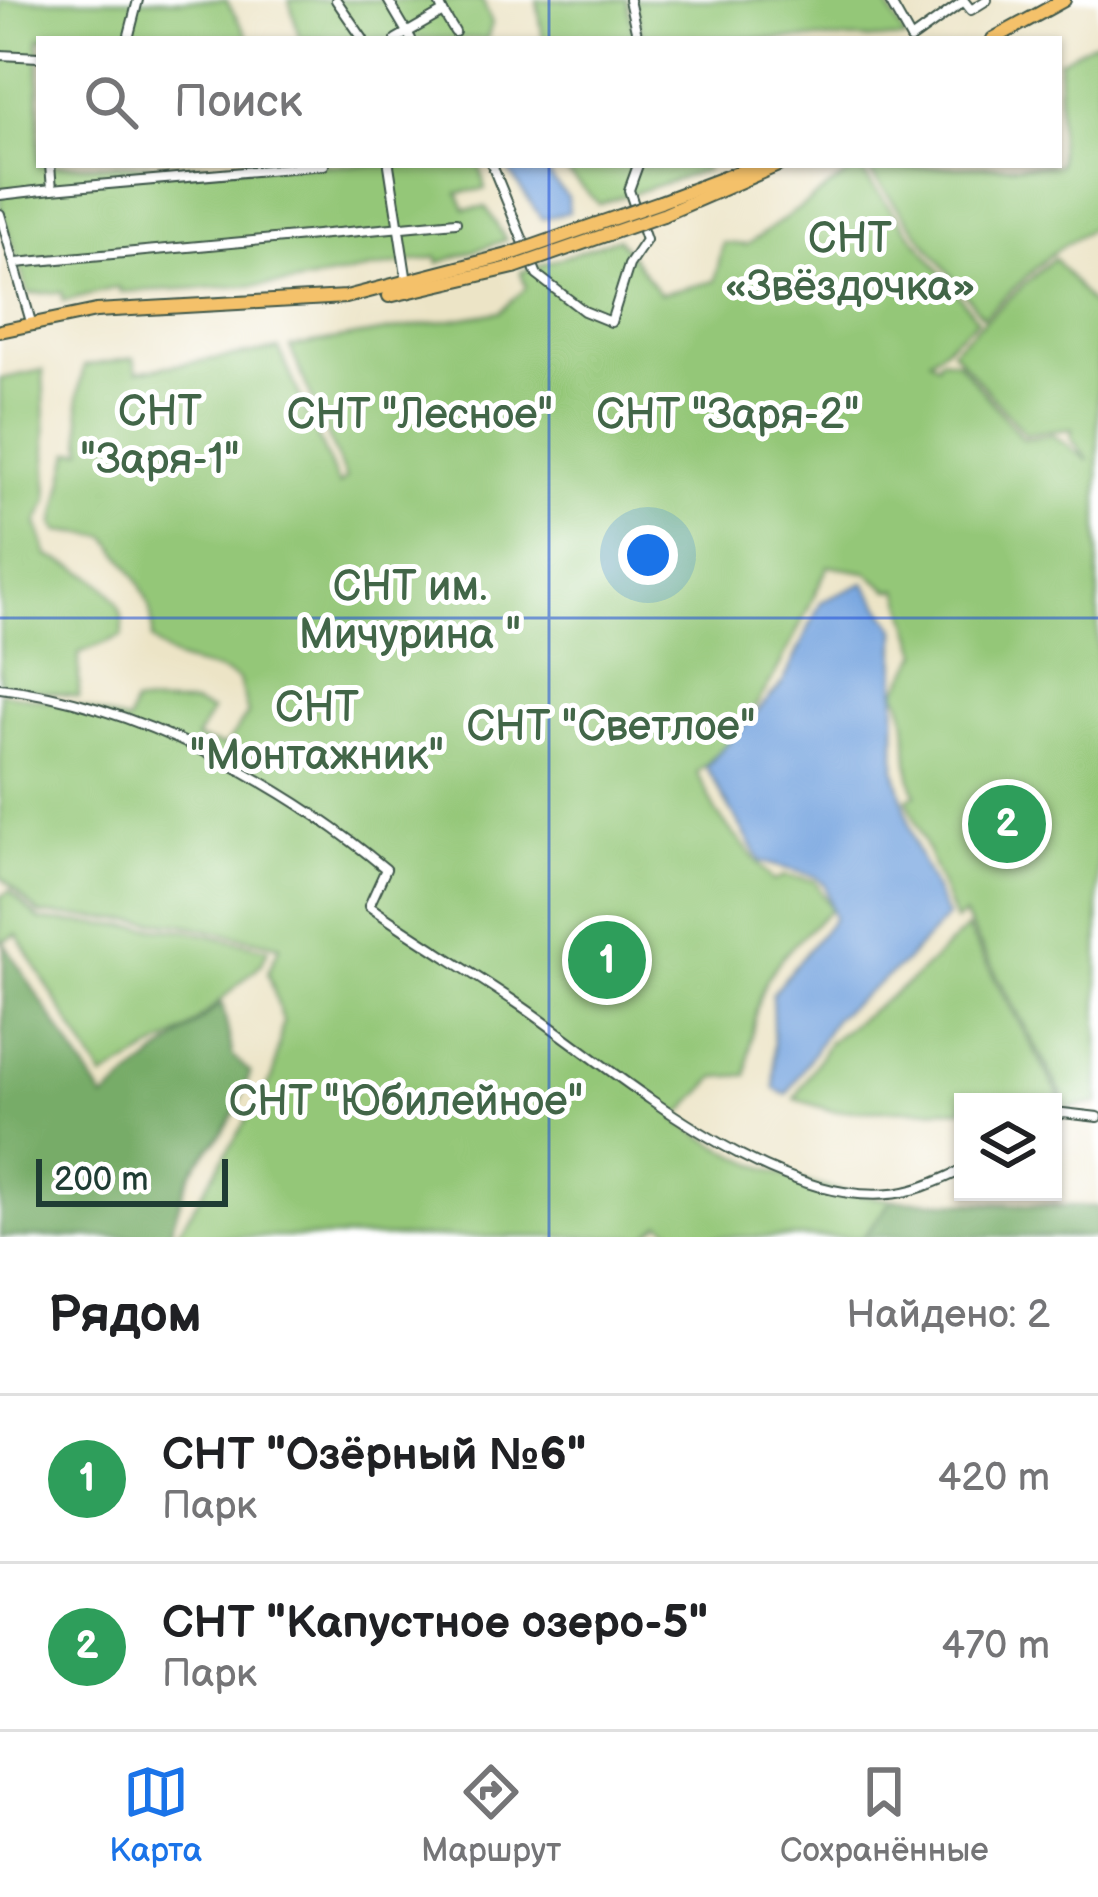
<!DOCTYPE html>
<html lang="ru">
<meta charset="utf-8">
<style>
body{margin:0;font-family:"Balsamiq Sans",sans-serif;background:#f2f2f2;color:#202124}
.controls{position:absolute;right:36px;bottom:36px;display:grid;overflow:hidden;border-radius:0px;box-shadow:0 3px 9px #0004}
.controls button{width:108px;height:108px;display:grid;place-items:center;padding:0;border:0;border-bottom:3px solid #e0e0e0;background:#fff;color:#202124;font:60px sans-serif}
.scale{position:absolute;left:36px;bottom:30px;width:192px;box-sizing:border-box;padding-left:12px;border:6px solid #1f3d34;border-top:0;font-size:33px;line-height:42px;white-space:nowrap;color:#1f3d34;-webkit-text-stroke:9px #fff;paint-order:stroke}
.you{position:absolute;left:648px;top:555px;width:42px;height:42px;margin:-30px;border:9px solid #fff;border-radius:50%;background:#1a73e8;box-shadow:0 0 0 18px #1a73e833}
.badge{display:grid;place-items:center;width:78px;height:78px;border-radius:50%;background:#1a73e8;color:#fff;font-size:39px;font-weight:700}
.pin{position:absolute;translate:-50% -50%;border:6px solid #fff;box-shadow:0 3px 12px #0006}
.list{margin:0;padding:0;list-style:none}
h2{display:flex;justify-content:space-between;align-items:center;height:156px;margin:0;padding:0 48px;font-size:51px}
h2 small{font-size:39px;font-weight:400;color:#757577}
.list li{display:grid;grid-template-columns:78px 1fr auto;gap:36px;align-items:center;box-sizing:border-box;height:168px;padding:0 48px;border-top:3px solid #e0e0e0}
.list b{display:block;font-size:45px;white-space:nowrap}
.list p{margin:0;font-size:39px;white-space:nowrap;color:#757577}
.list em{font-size:39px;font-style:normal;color:#757577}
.icon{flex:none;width:66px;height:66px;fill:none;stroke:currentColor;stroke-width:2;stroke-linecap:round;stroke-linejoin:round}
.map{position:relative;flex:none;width:1098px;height:1237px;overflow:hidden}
.search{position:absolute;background:#fff;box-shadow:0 3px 9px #0004;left:36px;right:36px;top:36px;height:132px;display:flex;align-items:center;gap:30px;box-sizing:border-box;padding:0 42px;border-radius:0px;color:#757577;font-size:45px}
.sheet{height:492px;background:#fff}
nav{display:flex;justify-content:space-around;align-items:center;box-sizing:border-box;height:168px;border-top:3px solid #e0e0e0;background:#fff;font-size:33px;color:#757577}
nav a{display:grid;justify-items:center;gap:6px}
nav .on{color:#1a73e8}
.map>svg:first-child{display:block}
.green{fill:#94c778;stroke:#5a8256;stroke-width:3}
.forest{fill:#77ac68;stroke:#4b744e;stroke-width:3}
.water{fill:#76a4df;stroke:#4a708a;stroke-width:3}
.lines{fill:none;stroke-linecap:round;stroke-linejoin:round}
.street-casing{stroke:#3e564a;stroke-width:12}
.primary-casing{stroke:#3e564a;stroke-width:16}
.street{stroke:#fff;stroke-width:8}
.primary{stroke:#f4c16a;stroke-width:12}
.primary-bridge-casing{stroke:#3e564a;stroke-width:16;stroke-linecap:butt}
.primary-bridge{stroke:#f4c16a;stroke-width:12}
.grid{fill:none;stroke:#1d4ed8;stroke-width:3;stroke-opacity:0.55}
.labels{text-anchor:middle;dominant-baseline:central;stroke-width:10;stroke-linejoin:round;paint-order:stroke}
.park-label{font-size:42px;fill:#426648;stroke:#fff}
</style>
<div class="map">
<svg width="1098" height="1237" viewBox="0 0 1098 1237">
<rect width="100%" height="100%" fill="#fff"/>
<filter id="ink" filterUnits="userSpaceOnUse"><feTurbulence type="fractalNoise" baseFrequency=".00833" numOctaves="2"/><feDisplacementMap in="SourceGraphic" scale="24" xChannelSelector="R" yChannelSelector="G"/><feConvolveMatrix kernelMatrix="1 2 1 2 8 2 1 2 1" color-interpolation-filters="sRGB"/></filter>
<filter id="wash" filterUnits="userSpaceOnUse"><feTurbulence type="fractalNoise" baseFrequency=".004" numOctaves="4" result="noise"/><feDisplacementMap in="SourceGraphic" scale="48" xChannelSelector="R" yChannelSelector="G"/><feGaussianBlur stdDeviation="2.7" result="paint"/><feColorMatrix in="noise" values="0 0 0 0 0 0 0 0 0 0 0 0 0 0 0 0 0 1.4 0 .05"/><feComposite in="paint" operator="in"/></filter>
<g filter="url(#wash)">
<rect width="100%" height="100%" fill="#ece4c6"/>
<g class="green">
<path d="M0,0H226L249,39H39V165H480L485,189L458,193L465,209L486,207L506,240L438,263L437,257L290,284L120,292L119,287L63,301L62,292L28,294L0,206Z"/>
<path d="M289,0H482L492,23L487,39H300Z"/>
<path d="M537,0H627L635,39H543Z"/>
<path d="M634,0H884L906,39H643Z"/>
<path d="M1098,40V224L1051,254L983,317L867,168L1059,165V61Z"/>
<path d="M560,165H705L706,170L599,204Z"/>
<path d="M858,167L978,320L930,359L937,365L941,358L957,361L1023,439L1053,435L1089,461L1071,438L1072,429L1025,434L952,350L1054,258L1098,312V1103L1064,1109L1062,1094L964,915L955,921L907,799L916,794C900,760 915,723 896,692L919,653L899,590H889L866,572L828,566C792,642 762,717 697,772L717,814L773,881L784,876L815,881L831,909C761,974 757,979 747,1075L716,1077L676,1119C741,1166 813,1190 892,1200L863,1237H683L661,1223L644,1237H175L273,1077L283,1021L268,972L280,946L181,924L40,914L0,876V692L81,707L128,723L134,704H194L212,711L196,739L225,746L248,714L239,680C203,658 183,674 152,639C157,600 129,565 106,536L58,531L54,524L70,452L83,450L78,396L84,366L134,358L137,371L279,349L339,485L346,479L290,347L500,312L526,288L521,272L618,238L660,294L715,281L723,243L747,245Z"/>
<path d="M43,370L48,500L37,523L48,556C82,569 130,590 122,636L79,653V697L0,684V379Z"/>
<path d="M10,891L40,920L186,930L268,949L262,963L187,1030L103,1078L17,935L0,942V897Z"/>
<path d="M967,928L1059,1095L1061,1109L1053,1108V1102H963V1109L833,1111L795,1099L829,1042L912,980Z"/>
</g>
<g class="forest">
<path d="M4,943L104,1099L222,1003L233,1056L250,1072C233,1124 229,1124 197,1164C183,1182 177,1215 168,1237H0Z"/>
<path d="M892,1200L1098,1207V1237H863Z"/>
</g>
<g class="water">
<path d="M505,165H541L568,198L569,212L542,219Z"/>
<path d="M864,583L896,629L895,770L916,848L947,917L903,964L834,1019L787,1095L775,1089L772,994L834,918L825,884L815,876L761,862L706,767L783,683L821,602Z"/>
</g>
</g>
<g filter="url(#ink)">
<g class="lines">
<defs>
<g id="street">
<path d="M336,0L363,39"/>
<path d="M388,0L411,39"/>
<path d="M629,0L638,39"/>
<path d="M889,0L911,39"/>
<path d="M443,12L455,32"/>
<path d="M128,39L138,0"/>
<path d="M396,39L443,12L438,0"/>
<path d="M911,39L964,1L971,10L987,0"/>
<path d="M0,55L39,57"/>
<path d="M389,165L407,282"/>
<path d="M492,165L537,275L584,311L611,322L629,265L646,240L629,190L638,165"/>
<path d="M52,189L324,165"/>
<path d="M0,195L52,189L50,165"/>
<path d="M0,214L31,322"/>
<path d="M16,263L456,222"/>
<path d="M0,688C135,703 283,783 386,869L369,906C421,943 477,975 530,1012C622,1077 791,1223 912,1190C929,1186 946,1177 963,1170"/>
<path d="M1053,1119L1063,1113L1098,1117"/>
</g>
<g id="primary">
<path d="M993,39L1064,0"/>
<path d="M660,202L758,165"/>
<path d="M663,215L778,165"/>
<path d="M389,296L514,267"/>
<path d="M0,331L96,311L346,297L508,255"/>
</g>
</defs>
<use href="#street" class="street-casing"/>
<use href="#primary" class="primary-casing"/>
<use href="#street" class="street"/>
<use href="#primary" class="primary"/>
<defs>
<g id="primary-bridge">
<path d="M508,255L660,202"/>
<path d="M514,267L663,215"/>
</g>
</defs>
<use href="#primary-bridge" class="primary-bridge-casing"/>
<use href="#primary-bridge" class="primary-bridge"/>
</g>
</g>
<path class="grid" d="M549,0V39M549,165V1237M0,618H1098"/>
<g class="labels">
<g class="park-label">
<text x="850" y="239">СНТ<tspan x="850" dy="48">«Звёздочка»</tspan></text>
<text x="160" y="412">СНТ<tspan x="160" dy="48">"Заря-1"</tspan></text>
<text x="420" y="415">СНТ "Лесное"</text>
<text x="728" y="415">СНТ "Заря-2"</text>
<text x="410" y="587">СНТ им.<tspan x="410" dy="48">Мичурина "</tspan></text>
<text x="317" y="708">СНТ<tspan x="317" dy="48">"Монтажник"</tspan></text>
<text x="611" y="727">СНТ "Светлое"</text>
<text x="406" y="1102">СНТ "Юбилейное"</text>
</g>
</g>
</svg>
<div class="controls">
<button><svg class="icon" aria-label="layers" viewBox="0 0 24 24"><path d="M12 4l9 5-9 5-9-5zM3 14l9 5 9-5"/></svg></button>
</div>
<div class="scale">200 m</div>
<div class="you"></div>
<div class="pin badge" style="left:607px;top:960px;background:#2e9e5b">1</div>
<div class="pin badge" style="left:1007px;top:824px;background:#2e9e5b">2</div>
<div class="search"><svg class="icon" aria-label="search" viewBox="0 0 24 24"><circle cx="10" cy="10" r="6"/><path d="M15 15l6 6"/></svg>Поиск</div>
</div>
<section class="sheet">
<h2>Рядом<small>Найдено: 2</small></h2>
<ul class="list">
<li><span class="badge" style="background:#2e9e5b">1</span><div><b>СНТ &quot;Озёрный №6&quot;</b><p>Парк</p></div><em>420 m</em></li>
<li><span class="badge" style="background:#2e9e5b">2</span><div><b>СНТ &quot;Капустное озеро-5&quot;</b><p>Парк</p></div><em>470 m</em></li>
</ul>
</section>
<nav>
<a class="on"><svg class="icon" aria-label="map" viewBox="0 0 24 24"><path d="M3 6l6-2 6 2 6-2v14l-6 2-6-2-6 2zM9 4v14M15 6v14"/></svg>Карта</a>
<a><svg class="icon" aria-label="directions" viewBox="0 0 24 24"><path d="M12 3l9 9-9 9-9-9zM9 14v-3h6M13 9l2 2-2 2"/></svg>Маршрут</a>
<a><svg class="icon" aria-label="saved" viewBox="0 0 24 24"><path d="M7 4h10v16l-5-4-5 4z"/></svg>Сохранённые</a>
</nav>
